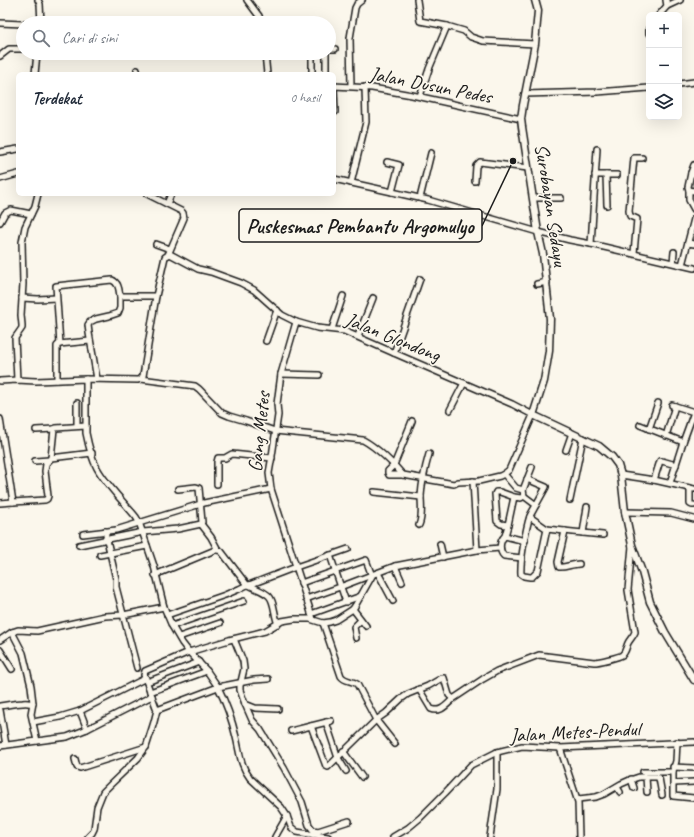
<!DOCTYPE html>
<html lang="id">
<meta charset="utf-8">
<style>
body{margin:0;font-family:Caveat,sans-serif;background:#f6f6f7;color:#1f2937}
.controls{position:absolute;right:12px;top:12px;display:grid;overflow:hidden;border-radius:6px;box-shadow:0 4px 16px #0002}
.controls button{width:36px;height:36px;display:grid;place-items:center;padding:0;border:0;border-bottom:1px solid #e0e1e3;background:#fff;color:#1f2937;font:20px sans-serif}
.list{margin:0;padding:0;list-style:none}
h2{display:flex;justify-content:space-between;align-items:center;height:52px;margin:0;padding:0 16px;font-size:17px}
h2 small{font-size:13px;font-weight:400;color:#747a83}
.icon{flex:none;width:22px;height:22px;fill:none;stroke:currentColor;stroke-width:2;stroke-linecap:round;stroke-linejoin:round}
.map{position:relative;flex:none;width:694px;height:837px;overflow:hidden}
.search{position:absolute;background:#fff;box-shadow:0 4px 16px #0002;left:16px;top:16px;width:320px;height:44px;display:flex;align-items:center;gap:10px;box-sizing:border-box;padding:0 14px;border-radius:22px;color:#747a83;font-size:15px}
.panel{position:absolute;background:#fff;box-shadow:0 4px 16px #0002;left:16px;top:72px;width:320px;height:124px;border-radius:6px}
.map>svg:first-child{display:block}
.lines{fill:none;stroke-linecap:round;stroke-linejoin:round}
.minor-casing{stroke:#1c1c1c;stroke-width:8}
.major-casing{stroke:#1c1c1c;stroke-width:9}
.minor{stroke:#fbf7ec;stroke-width:5}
.major{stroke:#fbf7ec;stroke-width:6}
.labels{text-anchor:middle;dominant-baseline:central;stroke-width:3.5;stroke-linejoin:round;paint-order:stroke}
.street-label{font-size:20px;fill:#1c1c1c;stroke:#fbf7ec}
.leader{fill:none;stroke:#1c1c1c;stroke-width:1.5}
.callout-dot{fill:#1c1c1c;stroke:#fbf7ec;stroke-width:1.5}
.callout{fill:#fbf7ec;stroke:#1c1c1c;stroke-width:1.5}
.callout-label{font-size:21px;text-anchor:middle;font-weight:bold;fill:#1c1c1c}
</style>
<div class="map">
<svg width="694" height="837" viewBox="0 0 694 837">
<rect width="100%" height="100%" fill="#fbf7ec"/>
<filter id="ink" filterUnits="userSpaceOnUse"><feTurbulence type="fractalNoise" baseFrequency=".025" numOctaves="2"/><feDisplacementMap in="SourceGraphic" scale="8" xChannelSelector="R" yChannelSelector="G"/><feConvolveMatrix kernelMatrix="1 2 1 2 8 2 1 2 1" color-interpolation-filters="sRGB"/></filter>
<g filter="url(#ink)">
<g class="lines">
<defs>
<g id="minor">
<path d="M38,0L40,4L41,23"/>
<path d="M247,0L259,16L261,23"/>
<path d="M417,0L420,21L447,26"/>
<path d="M667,6L680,0"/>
<path d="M659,15L667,6L666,0"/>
<path d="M0,23L23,24"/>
<path d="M649,29V33"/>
<path d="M329,49H335"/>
<path d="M265,53L267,74"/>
<path d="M312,53V74"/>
<path d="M326,53V74"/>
<path d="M0,56L9,49H23"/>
<path d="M137,70L138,74"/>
<path d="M35,74L37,53"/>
<path d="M679,84L694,82"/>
<path d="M334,86L372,88L412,95L521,119"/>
<path d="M334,86L335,112"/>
<path d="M351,86L350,38L355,8L357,4L362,0"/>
<path d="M525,94L597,92L649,88"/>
<path d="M420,96L429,69L447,26L464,31L471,37L483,41L535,44"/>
<path d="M0,152L18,149"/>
<path d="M387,162L399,165L392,192"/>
<path d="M693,174L691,173L694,165"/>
<path d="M595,175H617"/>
<path d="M606,175L607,205"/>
<path d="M0,179L18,174"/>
<path d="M334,179L428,200L538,232L570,240L591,244L694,268"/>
<path d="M475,181L476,166L480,162L528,168"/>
<path d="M351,183L366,122L365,87"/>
<path d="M689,190L688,187L691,173"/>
<path d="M694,191L689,190V200L694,209"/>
<path d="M147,194L181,211L183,213L184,218L168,255"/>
<path d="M420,198L431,153"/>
<path d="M533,198H561"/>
<path d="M167,204L171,194"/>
<path d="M0,222L5,213L11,210L31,214"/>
<path d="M688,243L694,244"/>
<path d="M156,244L170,249"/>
<path d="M591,244L597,149"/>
<path d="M634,253L637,219L630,216L629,211L634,158H642"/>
<path d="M673,262L674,252"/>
<path d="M682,265L694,219"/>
<path d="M537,284L547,282"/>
<path d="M22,298L38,299L56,298"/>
<path d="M296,322L281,374L277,404L278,415L272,456L269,473L271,489L313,619"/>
<path d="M332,329L343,296"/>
<path d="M358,336L373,298"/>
<path d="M266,341L277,310"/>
<path d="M60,344L56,286L112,280C119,283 119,290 120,296H156"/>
<path d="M394,353L420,279"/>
<path d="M281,374L319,375"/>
<path d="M86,379V433C88,443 92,459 97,468C107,486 123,501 136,517L139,522L154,566L164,607L172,626L182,643L189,652L207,671L218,687L157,710"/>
<path d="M97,379L89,333L88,325L90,322L96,319L109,316L118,313L120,308V296"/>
<path d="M141,379L195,386L199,389L222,413L229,416L246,421L275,431L363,440C376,447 393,463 403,475"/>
<path d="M17,380L15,338L22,328V325L21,315L23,284L22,242L25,227L35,206L38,194"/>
<path d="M57,380V346L59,344L90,341"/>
<path d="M0,381L17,380L36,381L86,379L138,380L141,379L143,376L156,296L165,257L168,255L170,254L198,269L211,272L241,283L254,290L282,315L296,322L317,328L344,331L394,353L512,404L533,415L509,470L504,474L500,476L479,481L458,482L454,484L403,475H389L388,473V471L394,465L412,421"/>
<path d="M450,410L464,383"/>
<path d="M0,419L13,502L45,500L47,499L48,496L45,471L46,464L51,458L54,429L56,428L86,426"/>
<path d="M640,425L683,442"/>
<path d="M77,426V403"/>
<path d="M649,429L658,403"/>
<path d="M36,430L54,429"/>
<path d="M666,436L675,406"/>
<path d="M566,450L572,433"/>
<path d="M51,458L92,453"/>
<path d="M35,461L49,460"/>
<path d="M504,474L516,488L523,490L524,496L536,505C534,509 532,512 530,516C526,528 520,561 521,574L524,576L530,577H532L538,571L547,529"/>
<path d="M621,475L654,480L694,489"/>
<path d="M527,479L546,487L536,505"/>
<path d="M654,480L660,461H662L676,465"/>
<path d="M473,481L477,550"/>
<path d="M670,483L683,442L694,412L672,405"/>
<path d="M217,484V462L218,458H225L232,454L272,458"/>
<path d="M690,488V504L692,505H694"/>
<path d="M523,490L532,467"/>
<path d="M374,492L421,497"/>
<path d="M570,500L583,438"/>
<path d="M0,503L13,502"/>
<path d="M625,512L671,513L694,519"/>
<path d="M530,517L547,529L573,532L603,535"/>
<path d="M201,524L211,537L218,550"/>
<path d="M419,525C423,516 421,505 421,496C422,481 425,468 429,454"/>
<path d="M508,525L501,524L497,521L495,494L496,492H500L514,497"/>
<path d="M105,531L116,579V587L137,668"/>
<path d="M565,531L558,562L559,567C565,568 572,564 579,564"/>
<path d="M583,533L587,507"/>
<path d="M83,534L116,530L204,503L271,489"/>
<path d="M505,536L508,525L514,497L521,498L524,496"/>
<path d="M440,544L443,557"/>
<path d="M79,545L143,532L178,529L201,524L202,522L199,488L196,487L178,489"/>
<path d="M100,555L147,546"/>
<path d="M330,555L346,602"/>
<path d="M522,558L504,556C499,551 499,541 505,536L525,541"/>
<path d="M395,566L402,582"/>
<path d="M378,573L393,601"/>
<path d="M155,575L215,550H218L221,551L247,585H249L296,567L348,549"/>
<path d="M249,585C256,589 264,591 269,596C275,602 274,616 278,624"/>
<path d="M306,599L340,587L395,566L477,550L500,548"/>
<path d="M353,609L366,626"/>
<path d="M311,614L361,596"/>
<path d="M167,615L225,595L239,589L247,585"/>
<path d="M323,623L341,676C345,682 352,680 357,684L376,720L395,744"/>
<path d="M172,626L244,601"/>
<path d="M12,632L23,653L31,686L33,703L31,714L37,741"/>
<path d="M179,637L220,623"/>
<path d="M356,638L354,627L361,620"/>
<path d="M234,639L243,661L244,669L240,686V690L245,704L255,708L278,709"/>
<path d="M0,640L12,632L18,630L37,631L105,616L123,615L164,607"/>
<path d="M0,650L12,669"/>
<path d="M268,679L254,680L218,687C226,703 232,720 236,737C240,753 240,765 250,778L281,807L287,816L291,827L297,832L328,837"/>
<path d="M147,682L199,662"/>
<path d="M419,689L431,709C441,713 446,705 453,699"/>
<path d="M150,692L207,671"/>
<path d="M245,704L252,720L260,729L284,768L302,802L309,825L313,830L318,831L313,835"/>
<path d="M0,706C8,705 15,703 23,703C27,702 29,704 33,703"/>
<path d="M0,710L6,745"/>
<path d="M80,711L87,729"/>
<path d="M33,722L60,717L80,711L146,678"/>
<path d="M326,722L338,758L346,771"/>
<path d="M311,726L326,766L328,767L376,720L386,713L401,699L408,694L428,686L442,678H444L449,695L453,699L483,679L497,671L539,655L594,662C599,662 619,657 622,655C626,652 626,647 628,643C630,639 633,637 635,632L628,590L632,546"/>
<path d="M291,731L331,721"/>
<path d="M677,742L676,761L673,771V796L694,798"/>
<path d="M0,746L67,737L87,729L152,696"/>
<path d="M560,748L578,802L579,837"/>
<path d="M343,751L362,777"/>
<path d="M75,759L77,767L80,768L146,747"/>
<path d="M673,767L694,768"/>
<path d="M643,772H673"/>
<path d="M646,777L647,792"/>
<path d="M631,779L634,788"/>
<path d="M674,783L694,782"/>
<path d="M617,787L620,792"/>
<path d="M578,799L596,797L604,794L621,784L630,780L639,777H656L659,778L662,795"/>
<path d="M318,831L349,821"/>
<path d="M88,837L92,833L94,829L97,807L103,792L110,785L138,758L146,747L148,741L154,722L157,710L144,675L145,671L189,652L229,640L265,631L282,621L294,619H310L323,623L330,622L336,620L353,609L355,606L372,576L366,560L301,583"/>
<path d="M275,837L287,816"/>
<path d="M393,837L408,828L420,818L445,793L471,765L497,752L522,746L560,748L694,742"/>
<path d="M490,837L497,789V752"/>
</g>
<path id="major" d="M535,0L538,11L535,44L523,105L521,119L522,127L538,232L543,254L550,319L549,351L544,381L533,415L599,446L612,457L618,465L621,475L625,512L632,545L642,572L650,602L665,632L694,680"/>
</defs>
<use href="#minor" class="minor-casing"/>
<use href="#major" class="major-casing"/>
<use href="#minor" class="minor"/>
<use href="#major" class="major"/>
</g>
</g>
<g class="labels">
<g class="street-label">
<text transform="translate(431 85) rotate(11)">Jalan Dusun Pedes</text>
<text transform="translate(551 205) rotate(81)">Surobayan Sedayu</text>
<text transform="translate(393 337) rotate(22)">Jalan Glondong</text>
<text transform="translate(259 432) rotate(-84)">Gang Metes</text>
<text transform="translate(575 732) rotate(-3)">Jalan Metes-Pendul</text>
</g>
</g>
<path class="leader" d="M513 161L482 226"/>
<circle class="callout-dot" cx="513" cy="161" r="4"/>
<rect class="callout" x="239" y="209" width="243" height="33" rx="4"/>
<g class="callout-label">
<text x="360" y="233">Puskesmas Pembantu Argomulyo</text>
</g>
</svg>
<div class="controls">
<button>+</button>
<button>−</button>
<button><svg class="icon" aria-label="layers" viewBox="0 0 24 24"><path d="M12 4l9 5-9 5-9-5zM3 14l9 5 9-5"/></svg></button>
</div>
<div class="search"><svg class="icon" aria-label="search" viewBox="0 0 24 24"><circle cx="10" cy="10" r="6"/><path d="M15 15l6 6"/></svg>Cari di sini</div>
<section class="panel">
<h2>Terdekat<small>0 hasil</small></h2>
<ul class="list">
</ul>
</section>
</div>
